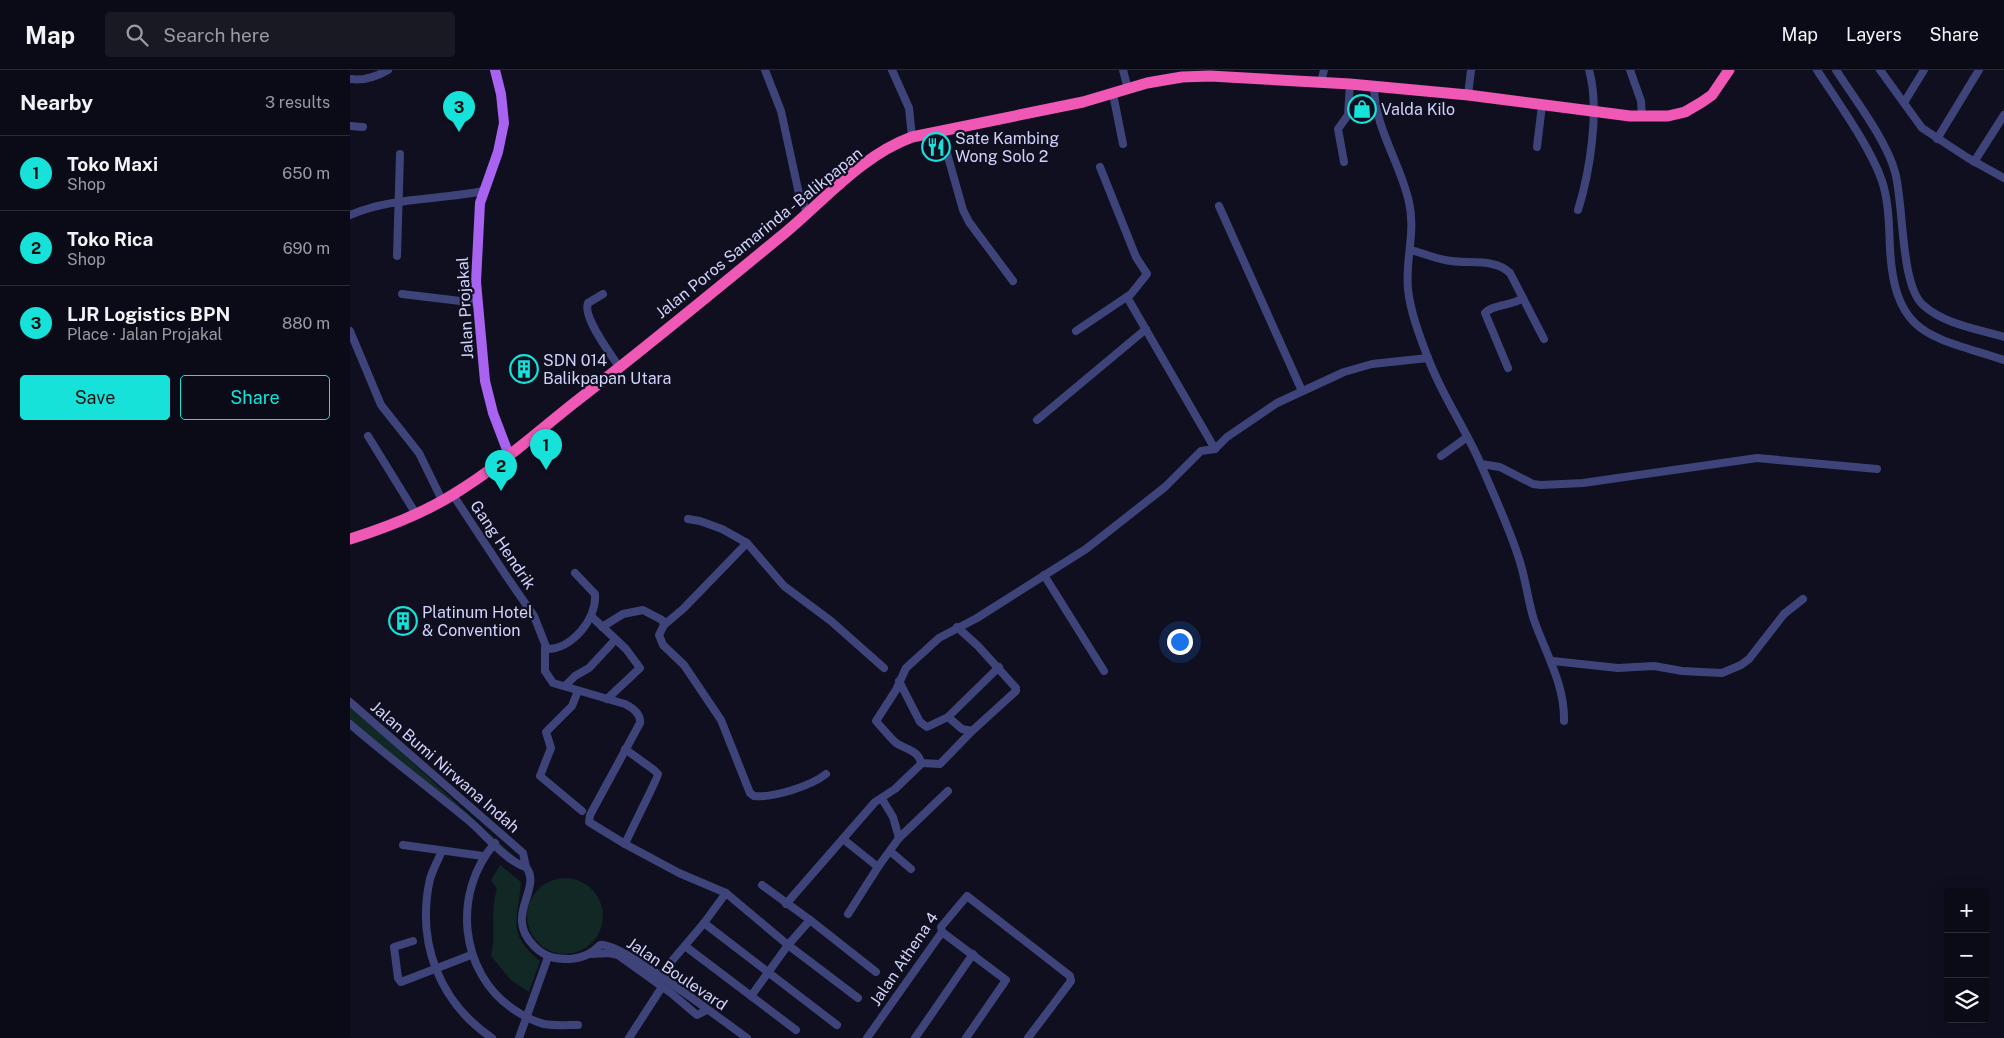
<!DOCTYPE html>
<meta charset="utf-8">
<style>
body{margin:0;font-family:"Public Sans",sans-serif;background:#191924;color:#f1f3f6}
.controls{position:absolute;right:15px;bottom:15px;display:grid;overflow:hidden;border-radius:5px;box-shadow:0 5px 20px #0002}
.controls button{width:45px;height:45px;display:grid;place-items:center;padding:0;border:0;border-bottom:1px solid #2b2b36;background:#0b0b17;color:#f1f3f6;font:25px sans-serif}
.you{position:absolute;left:829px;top:571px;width:18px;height:18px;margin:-12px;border:4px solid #fff;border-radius:50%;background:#1a73e8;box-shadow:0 0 0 8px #1a73e833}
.badge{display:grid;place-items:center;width:32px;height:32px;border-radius:50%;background:#16e2da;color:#111;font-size:16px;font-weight:700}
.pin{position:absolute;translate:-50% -41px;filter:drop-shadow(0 1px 2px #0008)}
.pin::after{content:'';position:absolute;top:26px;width:18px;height:15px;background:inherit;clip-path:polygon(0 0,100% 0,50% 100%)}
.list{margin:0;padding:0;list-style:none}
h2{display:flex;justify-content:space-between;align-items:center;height:65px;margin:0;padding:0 20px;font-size:21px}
h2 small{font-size:16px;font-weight:400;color:#9a9ba1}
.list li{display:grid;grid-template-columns:32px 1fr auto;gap:15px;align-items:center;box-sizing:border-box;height:75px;padding:0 20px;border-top:1px solid #2b2b36}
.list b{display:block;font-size:19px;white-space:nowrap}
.list p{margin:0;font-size:16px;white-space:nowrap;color:#9a9ba1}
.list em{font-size:16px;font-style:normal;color:#9a9ba1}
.actions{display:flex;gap:10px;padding:15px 20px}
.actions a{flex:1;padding:11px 0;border:1px solid #16e2da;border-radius:5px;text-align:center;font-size:18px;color:#16e2da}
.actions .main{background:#16e2da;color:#111}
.icon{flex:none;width:28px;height:28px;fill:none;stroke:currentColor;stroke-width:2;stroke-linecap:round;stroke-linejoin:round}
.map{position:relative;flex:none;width:1654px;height:968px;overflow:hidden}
header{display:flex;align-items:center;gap:30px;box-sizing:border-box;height:70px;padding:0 25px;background:#0b0b17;border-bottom:1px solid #2b2b36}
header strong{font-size:24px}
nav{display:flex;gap:28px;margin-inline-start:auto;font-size:18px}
.search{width:350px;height:45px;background:#191924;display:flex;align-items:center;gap:12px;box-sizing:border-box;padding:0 18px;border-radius:5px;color:#9a9ba1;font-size:19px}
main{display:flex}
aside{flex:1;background:#0b0b17}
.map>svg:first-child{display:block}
.green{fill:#122825}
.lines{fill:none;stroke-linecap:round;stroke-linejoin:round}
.minor{stroke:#3e447a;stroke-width:8}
.major{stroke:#a863f0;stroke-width:10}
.highway{stroke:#ef58b5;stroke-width:11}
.labels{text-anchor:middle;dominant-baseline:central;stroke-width:4.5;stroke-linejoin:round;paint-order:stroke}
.poi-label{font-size:16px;fill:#d1d2fb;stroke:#0f0f1f;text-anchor:start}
.street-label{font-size:16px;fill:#d1d2fb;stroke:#0f0f1f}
</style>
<header>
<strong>Map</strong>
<div class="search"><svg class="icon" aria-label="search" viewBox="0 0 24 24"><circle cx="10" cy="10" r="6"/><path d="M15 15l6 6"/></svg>Search here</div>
<nav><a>Map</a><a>Layers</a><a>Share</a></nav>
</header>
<main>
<aside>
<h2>Nearby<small>3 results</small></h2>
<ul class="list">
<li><span class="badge">1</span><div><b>Toko Maxi</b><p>Shop</p></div><em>650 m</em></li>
<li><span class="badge">2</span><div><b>Toko Rica</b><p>Shop</p></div><em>690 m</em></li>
<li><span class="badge">3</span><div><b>LJR Logistics BPN</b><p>Place · Jalan Projakal</p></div><em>880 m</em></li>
</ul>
<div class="actions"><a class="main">Save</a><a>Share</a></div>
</aside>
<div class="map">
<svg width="1654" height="968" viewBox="0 0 1654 968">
<rect width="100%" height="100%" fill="#0f0f1f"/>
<g class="green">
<path d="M0,635L165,787L166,793H160L0,650Z"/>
<path d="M150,795L171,812C168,850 156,863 190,891L179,922L161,910L141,886C147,863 139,844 147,819L141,810Z"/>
<circle cx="215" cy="846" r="38"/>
</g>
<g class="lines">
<g class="minor">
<path d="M415,0L431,41L449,124L458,144"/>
<path d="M542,0L559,38L562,67"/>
<path d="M773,0L778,19"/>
<path d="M1280,0L1291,31L1292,47"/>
<path d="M1467,0C1487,31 1521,78 1532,111C1539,132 1539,157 1540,179C1545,267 1581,266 1654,290"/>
<path d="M1486,0C1504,28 1537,71 1545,102C1554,134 1550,214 1573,235C1594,254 1627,259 1654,267"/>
<path d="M1530,0L1572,58L1618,88L1654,108"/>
<path d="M0,9C14,11 26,7 38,0"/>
<path d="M971,12L974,0"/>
<path d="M1024,17C1025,59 1050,92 1059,132C1066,162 1055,190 1058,219C1060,241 1070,267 1078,288C1092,326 1116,359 1132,397C1145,428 1160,459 1170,492C1176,511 1178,531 1184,550C1196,584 1215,615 1214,651"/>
<path d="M763,24L773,74"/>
<path d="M1118,25L1121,0"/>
<path d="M1555,31L1574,0"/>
<path d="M0,56L13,57"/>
<path d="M591,62L613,140L619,152L663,211"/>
<path d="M1587,69L1629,0"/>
<path d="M1187,77L1192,35"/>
<path d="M994,92L988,59L998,45L1000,14"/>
<path d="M1624,92L1654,45"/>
<path d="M869,136L952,321"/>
<path d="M1228,140C1240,102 1250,38 1239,0"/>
<path d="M0,145C42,127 89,130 133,121"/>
<path d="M1061,180C1072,183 1084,188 1095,190C1117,195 1143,187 1160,203L1194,269"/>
<path d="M47,186L50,84"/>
<path d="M52,224L127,233"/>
<path d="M253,224L238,233C232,247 262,286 270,298"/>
<path d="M777,227L865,379"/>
<path d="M0,261L31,335L69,383L92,430"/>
<path d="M726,261L781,224L797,204L786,187L750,97"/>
<path d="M1158,298L1135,243C1143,234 1162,236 1173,228"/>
<path d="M687,350L796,259"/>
<path d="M18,366L66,444"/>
<path d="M1091,386L1116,368"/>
<path d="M1131,394L1150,397L1183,414L1191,415L1233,413L1407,388L1527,399"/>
<path d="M103,425L155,504L184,546L197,579C222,579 247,549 245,524L225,503"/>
<path d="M338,449L350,451L372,459L397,473L434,516L481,551L534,598"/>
<path d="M694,505L754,601"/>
<path d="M241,546L276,579L290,598L257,629"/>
<path d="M314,555L333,539L397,473"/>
<path d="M252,557L273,544L293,540L312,550L314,555L309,565L313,575L334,595L371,650L400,723L404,726C423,728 461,716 476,704"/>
<path d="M195,578V601L203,613L275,634C283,638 291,644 290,653L240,745L239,752L275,774"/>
<path d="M1203,591L1268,598L1304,596L1332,601L1372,603L1391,595L1399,589L1434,544L1453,529"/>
<path d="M549,611L570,652L577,657L598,647L612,659L622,661L666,621V618L628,576L607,557"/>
<path d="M215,616L225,606L239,598L265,570"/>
<path d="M228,621L222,636L196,662L201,678L190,706L232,741"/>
<path d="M0,632L173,783L176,797C158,793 133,762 117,749C78,717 38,687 0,654"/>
<path d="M598,647L649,597"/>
<path d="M275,679L304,700L308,704C308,708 279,764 275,774L329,803L376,823L438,875L508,928"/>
<path d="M571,693L590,694L622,661"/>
<path d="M532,729L543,747L549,768"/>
<path d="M493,769L528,797"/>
<path d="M145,773C102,822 109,902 163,939C172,945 182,951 194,954C205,956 217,955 228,955"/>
<path d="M53,775L133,786"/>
<path d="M92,781C88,790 83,799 80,809C66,872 89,932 142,968"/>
<path d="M540,781L561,799"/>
<path d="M176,797C193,819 153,845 184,876C195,887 204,889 219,889C233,888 241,884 250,875C269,870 375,953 397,968"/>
<path d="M412,815L460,850L526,902"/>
<path d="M436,834L525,732L545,719L571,694C570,680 553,679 545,672C538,665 532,658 526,651L546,620L556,598L589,568L627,548L736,479L815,417L851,381L865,379L877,367L927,333L994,302L1022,294L1078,288"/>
<path d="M498,844L528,797L549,768L598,721"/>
<path d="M354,853L487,955"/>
<path d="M592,862L656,910L616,968"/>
<path d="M63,871L44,877L48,908L51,912L121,885"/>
<path d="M335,876L446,960"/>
<path d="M241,884L259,883L268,885L321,923L347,945L357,940"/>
<path d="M310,905L354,853L376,823"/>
<path d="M401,926L438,875L460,850"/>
<path d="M169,968L198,887"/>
<path d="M279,968L312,917"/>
<path d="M517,968L592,862L591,857L617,826L720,906L721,911L678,968"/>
<path d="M565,968L623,884"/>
</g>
<path class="major" d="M145,0L151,24L154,53L148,82L130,133L126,212L135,311L143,343L159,385"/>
<path class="highway" d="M0,469C35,458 72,444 104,424C147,398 185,364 224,333C294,279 362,223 430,167C472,133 510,86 562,67L733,32L797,13L832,7L860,6L1000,14L1118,25L1280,46H1318L1335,42L1352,32L1362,25L1379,0"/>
</g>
<defs>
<symbol id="shop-ring" viewBox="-11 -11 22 22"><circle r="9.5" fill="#0f0f1f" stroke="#16e2da" stroke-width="1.5"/><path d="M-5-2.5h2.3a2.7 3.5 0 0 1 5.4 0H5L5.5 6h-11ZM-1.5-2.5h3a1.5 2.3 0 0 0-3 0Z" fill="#16e2da"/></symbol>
<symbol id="restaurant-ring" viewBox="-11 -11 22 22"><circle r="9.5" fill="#0f0f1f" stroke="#16e2da" stroke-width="1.5"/><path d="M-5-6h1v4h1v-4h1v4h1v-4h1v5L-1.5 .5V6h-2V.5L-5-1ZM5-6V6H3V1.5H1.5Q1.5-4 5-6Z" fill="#16e2da"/></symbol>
<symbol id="building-ring" viewBox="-11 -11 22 22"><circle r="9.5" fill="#0f0f1f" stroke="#16e2da" stroke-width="1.5"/><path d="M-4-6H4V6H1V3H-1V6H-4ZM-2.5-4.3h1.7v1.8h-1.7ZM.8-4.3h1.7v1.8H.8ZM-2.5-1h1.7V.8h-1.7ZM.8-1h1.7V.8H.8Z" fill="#16e2da"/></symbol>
</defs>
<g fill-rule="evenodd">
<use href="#shop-ring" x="996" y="23" width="32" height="32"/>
<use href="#restaurant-ring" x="570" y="61" width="32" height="32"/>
<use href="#building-ring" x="158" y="283" width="32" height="32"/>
<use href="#building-ring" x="37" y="535" width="32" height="32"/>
</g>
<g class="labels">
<g class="poi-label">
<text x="1031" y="39">Valda Kilo</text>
<text x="605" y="68">Sate Kambing<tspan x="605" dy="18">Wong Solo 2</tspan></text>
<text x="193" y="290">SDN 014<tspan x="193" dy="18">Balikpapan Utara</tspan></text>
<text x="72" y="542">Platinum Hotel<tspan x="72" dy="18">&amp; Convention</tspan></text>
</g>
<g class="street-label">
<text transform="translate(409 163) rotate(-39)">Jalan Poros Samarinda - Balikpapan</text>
<text transform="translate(115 238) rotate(-93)">Jalan Projakal</text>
<text transform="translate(153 475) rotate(56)">Gang Hendrik</text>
<text transform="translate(95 697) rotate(41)">Jalan Bumi Nirwana Indah</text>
<text transform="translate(554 889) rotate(-56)">Jalan Athena 4</text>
<text transform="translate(327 904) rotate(34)">Jalan Boulevard</text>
</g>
</g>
</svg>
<div class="controls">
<button>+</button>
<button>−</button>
<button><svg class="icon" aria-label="layers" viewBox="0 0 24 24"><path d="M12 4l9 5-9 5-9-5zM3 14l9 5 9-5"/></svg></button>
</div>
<div class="you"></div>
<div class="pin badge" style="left:196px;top:400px">1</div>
<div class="pin badge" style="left:151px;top:421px">2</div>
<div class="pin badge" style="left:109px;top:62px">3</div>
</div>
</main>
